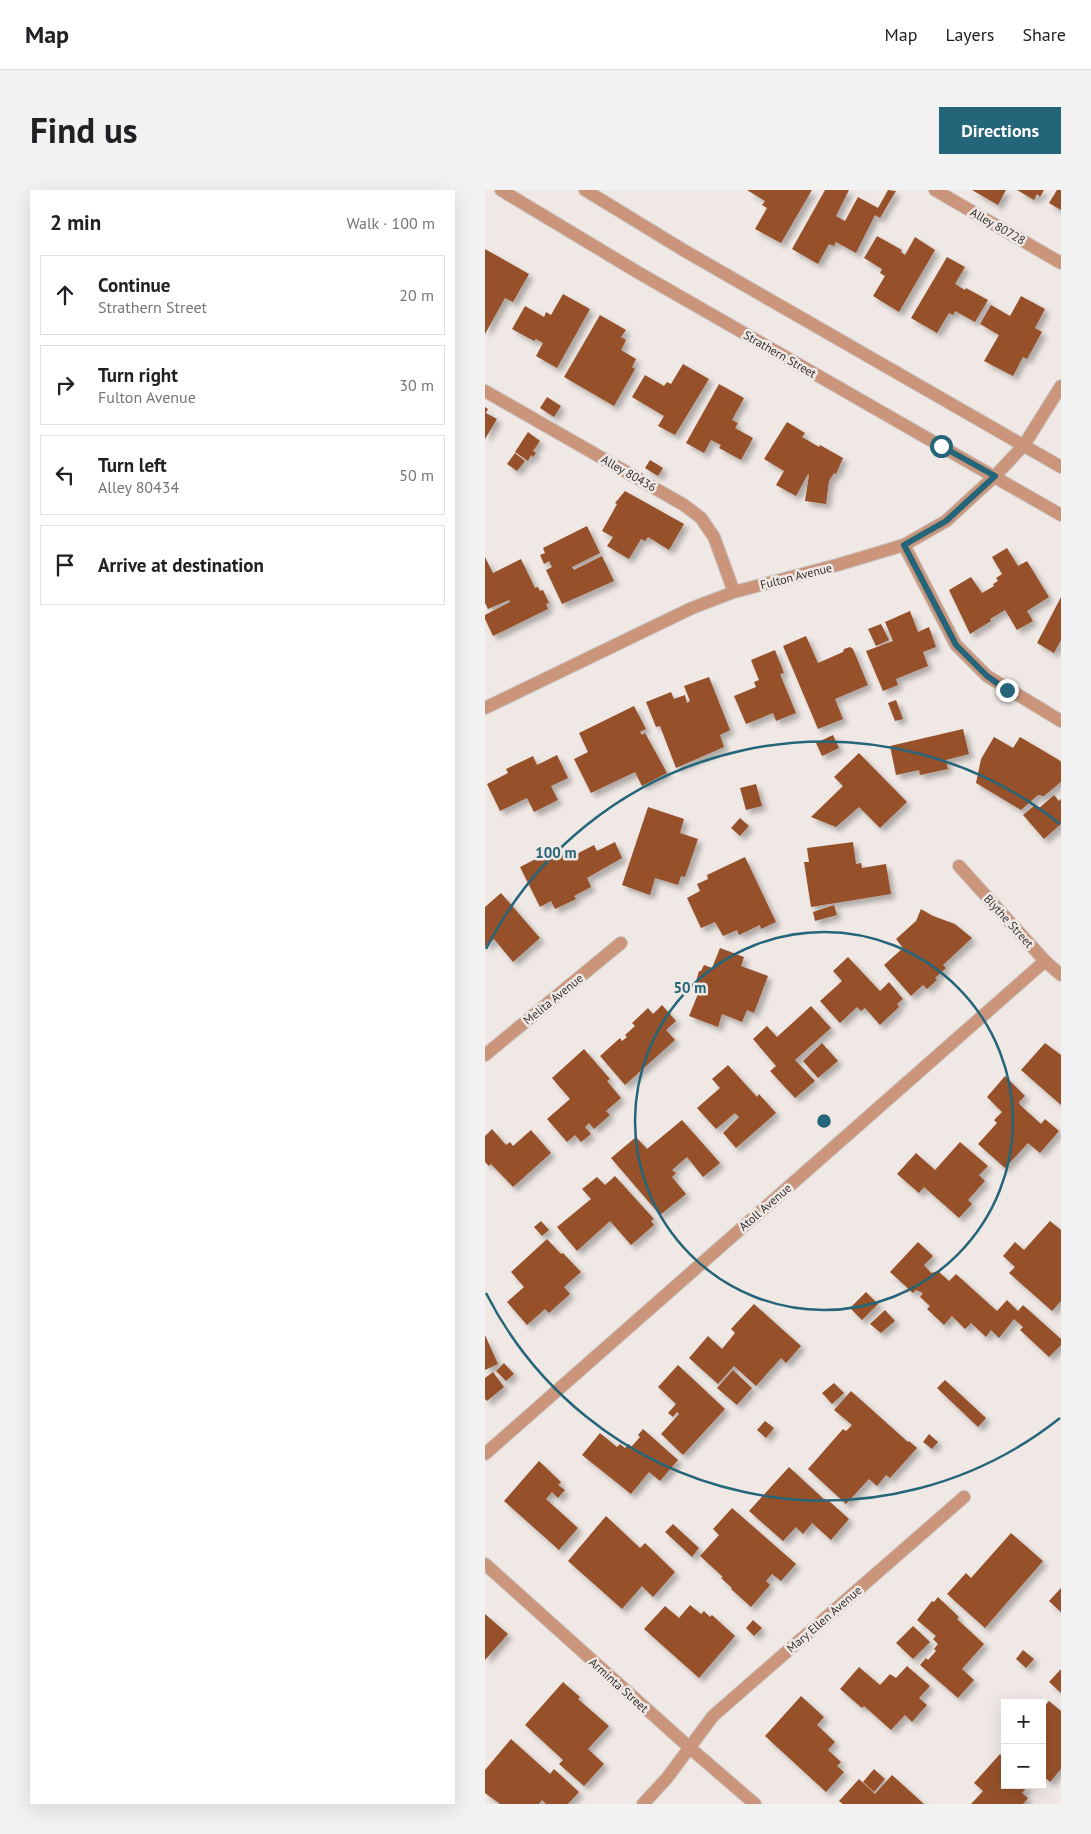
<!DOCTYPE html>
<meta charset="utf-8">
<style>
body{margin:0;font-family:"PT Sans",sans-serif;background:#f2f2f2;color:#202124}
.controls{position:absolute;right:15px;bottom:15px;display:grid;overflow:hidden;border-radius:0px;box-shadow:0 5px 20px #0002}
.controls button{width:45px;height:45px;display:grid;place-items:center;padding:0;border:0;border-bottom:1px solid #e0e0e0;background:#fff;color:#202124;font:25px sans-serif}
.stop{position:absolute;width:15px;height:15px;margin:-11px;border:4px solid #25657a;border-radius:50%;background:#fff}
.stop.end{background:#25657a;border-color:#fff;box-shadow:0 1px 5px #0008}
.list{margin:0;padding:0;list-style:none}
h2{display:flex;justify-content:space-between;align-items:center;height:65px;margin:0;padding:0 20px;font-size:21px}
h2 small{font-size:16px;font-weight:400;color:#757577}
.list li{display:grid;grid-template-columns:32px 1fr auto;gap:15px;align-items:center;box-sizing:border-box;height:80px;margin:0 10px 10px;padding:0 10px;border:1px solid #e0e0e0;border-radius:0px}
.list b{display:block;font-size:19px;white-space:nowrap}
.list p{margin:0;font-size:16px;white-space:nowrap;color:#757577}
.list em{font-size:16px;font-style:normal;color:#757577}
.icon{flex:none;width:28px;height:28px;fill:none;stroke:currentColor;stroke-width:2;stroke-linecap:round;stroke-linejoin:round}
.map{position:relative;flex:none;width:576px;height:1614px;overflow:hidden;border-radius:0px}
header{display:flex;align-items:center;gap:30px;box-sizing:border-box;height:70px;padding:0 25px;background:#fff;border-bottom:1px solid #e0e0e0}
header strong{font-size:24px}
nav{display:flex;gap:28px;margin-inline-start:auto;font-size:18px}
.intro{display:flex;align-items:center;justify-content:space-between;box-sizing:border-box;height:120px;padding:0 30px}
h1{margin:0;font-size:35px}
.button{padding:12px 22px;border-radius:0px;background:#25657a;color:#fff;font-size:18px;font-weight:700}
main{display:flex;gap:30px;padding:0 30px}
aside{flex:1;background:#fff;border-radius:0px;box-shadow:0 5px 20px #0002}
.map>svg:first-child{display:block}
.building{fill:#96512b;filter:url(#shadow)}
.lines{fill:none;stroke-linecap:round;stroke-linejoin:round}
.service-casing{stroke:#cac4c0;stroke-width:14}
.minor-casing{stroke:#cac4c0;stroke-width:14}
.tertiary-casing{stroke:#cac4c0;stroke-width:14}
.service{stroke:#ca957a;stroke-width:12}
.minor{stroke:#ca957a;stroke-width:12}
.tertiary{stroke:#ca957a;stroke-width:12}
.route{stroke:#25657a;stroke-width:6}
.ring{fill:none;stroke:#25657a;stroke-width:2.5}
.labels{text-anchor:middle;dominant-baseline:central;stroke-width:5;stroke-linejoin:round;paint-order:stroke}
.street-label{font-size:12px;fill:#363332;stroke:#efe8e4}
.centre{fill:#25657a;stroke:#efe8e4;stroke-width:2.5}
.ring-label{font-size:15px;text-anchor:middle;font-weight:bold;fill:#25657a;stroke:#efe8e4;stroke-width:5;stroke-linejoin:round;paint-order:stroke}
</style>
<header>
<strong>Map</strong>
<nav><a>Map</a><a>Layers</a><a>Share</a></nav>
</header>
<div class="intro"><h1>Find us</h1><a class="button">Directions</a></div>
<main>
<aside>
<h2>2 min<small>Walk · 100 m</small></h2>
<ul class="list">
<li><svg class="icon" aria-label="ahead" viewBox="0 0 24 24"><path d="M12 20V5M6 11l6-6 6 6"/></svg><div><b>Continue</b><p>Strathern Street</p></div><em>20 m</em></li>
<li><svg class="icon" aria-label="right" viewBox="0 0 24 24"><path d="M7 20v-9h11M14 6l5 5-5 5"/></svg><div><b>Turn right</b><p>Fulton Avenue</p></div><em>30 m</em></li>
<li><svg class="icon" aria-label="left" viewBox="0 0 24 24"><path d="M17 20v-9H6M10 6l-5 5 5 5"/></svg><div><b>Turn left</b><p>Alley 80434</p></div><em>50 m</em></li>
<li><svg class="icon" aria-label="arrive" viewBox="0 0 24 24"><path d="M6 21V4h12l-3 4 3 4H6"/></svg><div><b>Arrive at destination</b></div></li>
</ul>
</aside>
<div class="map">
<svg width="576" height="1614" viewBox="0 0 576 1614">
<defs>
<filter id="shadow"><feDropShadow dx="4.5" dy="4.5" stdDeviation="2.5" flood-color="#0004"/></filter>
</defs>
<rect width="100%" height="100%" fill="#efe8e4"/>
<g class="building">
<path d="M262,0H327L296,53L270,39L282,18L277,15L280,11Z"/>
<path d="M340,0H364L351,26L360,31L373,7L393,18L403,0L411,1L395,28L390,25L371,63L351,52L349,56L344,54L333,74L307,59Z"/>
<path d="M487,0H521L513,15Z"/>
<path d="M532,0H559L555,7L552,4L549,10Z"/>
<path d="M572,0H576V20L564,13Z"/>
<path d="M392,46L417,60L416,62L420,65L430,47L450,60L414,122L388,106L400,86L395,83L397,79L379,68Z"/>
<path d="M0,59L44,84L28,112L20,108L0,144Z"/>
<path d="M462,67L480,77L470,94L480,100L481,98L503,110L490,132L470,121L468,125L464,123L452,143L426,128Z"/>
<path d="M78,104L105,119L72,178L51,166L58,153L51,149L49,151L27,139L40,116L59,127L61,122L66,125Z"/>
<path d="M536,106L560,119L550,138L557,142L542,169L538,167L528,186L499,171L514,145L495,134L506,115L525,126Z"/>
<path d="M115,125L141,140L136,147L141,150L136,160L151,169L147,177L150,179L129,216L79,187Z"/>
<path d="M198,174L224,189L190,245L173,236L179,226L147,207L160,185L179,196L182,192L186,194Z"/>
<path d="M234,194L259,208L247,230L253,233L250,238L268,248L256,270L234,258L236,255L226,250L219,263L201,253Z"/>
<path d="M62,207L76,216L69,227L55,218Z"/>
<path d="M0,217L3,219L1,223L12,229L0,249Z"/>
<path d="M302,232L320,243L317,247L334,257L335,255L358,268L351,284L349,283L344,291L341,314L320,311L324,285L323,284L311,306L291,295L299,281L279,269Z"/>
<path d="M43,242L55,251L48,261L51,263L48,267L46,265L43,271L30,262Z"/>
<path d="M30,263L40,271L32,281L22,274Z"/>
<path d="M165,270L178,278L173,286L160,278Z"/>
<path d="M140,301L199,334L184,360L163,347L160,351L156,349L144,369L122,356L128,347L117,341L132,314L130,313Z"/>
<path d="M102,336L115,363L87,377L89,380L117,366L129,391L77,414L61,380L67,377L64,371L59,374L55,365L60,363L58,358Z"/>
<path d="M522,358L533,376L542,371L564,407L542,421L548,431L532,440L520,420L505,429L506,431L485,444L464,400L486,387L497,403L509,396L508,394L513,391L511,388L517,384L507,367Z"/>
<path d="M0,367L8,383L36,369L50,398L53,397L55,401L58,400L64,413L61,414L63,419L8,446L0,429V425L25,412L24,410L3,419L0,413Z"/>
<path d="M576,407V450L569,463L552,453Z"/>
<path d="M425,421L433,442L444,437L451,457L438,462L443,476L411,489L413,495L398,501L381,461L408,451L400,432Z"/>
<path d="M396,434L404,450L391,456L383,439Z"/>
<path d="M321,446L333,473L358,462L359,459L365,457L368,459L383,495L350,509L358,529L333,539L298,456Z"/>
<path d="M290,460L299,483L295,484L311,523L291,531L288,523L261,534L249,506L271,497L269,492L274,490L266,470Z"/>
<path d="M224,487L245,540L235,545L239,557L191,578L175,536L171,537L161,512L186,502L189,509L200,505L202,513L205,511L199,496Z"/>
<path d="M411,510L418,529L410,531L403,513Z"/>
<path d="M149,516L161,539L155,542L157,545L160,543L182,583L157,596L150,582L106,603L89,569L103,562L94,543Z"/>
<path d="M478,539L484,564L461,570L463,579L435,585L434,580L411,585L405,556Z"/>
<path d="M348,545L354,558L337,566L331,553Z"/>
<path d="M509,547L528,558L535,547L574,570L576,572V592L559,606L553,605L536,620L491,593L496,569Z"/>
<path d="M374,563L422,612L395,638L374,617L351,637L326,627L358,596L349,587Z"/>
<path d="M72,565L83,588L66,596L73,610L49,622L42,608L15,621L2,594L23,583L21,579L48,566L52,575Z"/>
<path d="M271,594L277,616L261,620L255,598Z"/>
<path d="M569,605L574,611L576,609V634L559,649L538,625L550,615L553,619Z"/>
<path d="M163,617L199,629L195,643L213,649L200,687L196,686L193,695L170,688L165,705L137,695Z"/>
<path d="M255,628L264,636L255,646L246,638Z"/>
<path d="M130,652L137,668L102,688L106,697L89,706L91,709L70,719L66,711L55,717L35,677L74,657L80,670L109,655L112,661Z"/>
<path d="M368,652L371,674L376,673L377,678L401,674L406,704L326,717L319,672H324L322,658Z"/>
<path d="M260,667L291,732L276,739L275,735L254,745L252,740L238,746L230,732L216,738L202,708L215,701L212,694L223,689L222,685Z"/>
<path d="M16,703L55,748L28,772L9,749L0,757V717Z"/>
<path d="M349,715L352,725L330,731L328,722Z"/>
<path d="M436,719L448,726L470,734L487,748L458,775L461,778L450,788L452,790L442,799L438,795L426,806L399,775L418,758L411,749L431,731Z"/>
<path d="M235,758L259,767L256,776L283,786L269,823L262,820L257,832L237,824L233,837L204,826L213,804L208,802L214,781H216L219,775L227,778Z"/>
<path d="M363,767L395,801L404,792L418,809L412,814L414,817L395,835L380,818L376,821L372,817L355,833L335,811L357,791L348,781Z"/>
<path d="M177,815L191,831L181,840L190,850L140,895L115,866L135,848L137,851L142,847L140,845L150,836L147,833L163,818L168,824Z"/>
<path d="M326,816L346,838L310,870L330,891L310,908L285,881L291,876L268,849L282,836L292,847Z"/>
<path d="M337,853L353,871L333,888L318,871Z"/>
<path d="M560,853L576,865V915L536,880Z"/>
<path d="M99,859L125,889L122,891L136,908L121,921L125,925L109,939L104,933L100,937L106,944L96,952L90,945L82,952L62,929L85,909L67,888Z"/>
<path d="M243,875L272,907L274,904L291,923L251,958L238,943L254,927L250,923L231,939L212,918L235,898L227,889Z"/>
<path d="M520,886L540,906L534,912L535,915L556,934L560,929L574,941L555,963L543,953L520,978L493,954L512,933L509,930L517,922L502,907Z"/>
<path d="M197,930L235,973L218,987L202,967L187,980L191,983L187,987L201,1004L175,1025L126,968L151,947L162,959Z"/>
<path d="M7,939L21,955L25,952L28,956L46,940L66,963L28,997L6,974L4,976L0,972V946Z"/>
<path d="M475,952L503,976L494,985L500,991L483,1010L487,1014L474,1028L439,997L434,1003L412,984L431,963L450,980Z"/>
<path d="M130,986L169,1029L166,1031L169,1035L146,1055L125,1031L92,1061L72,1037L106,1009L97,999L112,987L120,995Z"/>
<path d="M56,1031L64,1040L57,1046L49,1037Z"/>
<path d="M565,1031L576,1040V1111L567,1121L524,1083L530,1077L518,1066L530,1052L539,1060Z"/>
<path d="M62,1049L76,1064L78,1063L96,1082L79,1097L85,1104L64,1123L60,1119L42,1135L22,1112L39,1097L26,1082Z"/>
<path d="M433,1052L448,1066L439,1075L446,1083L453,1081L464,1091L471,1084L512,1121L522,1110L533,1121L538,1115L576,1149V1155L564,1167L535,1140L538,1137L529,1129L514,1148L506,1140L501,1147L486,1133L480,1139L467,1126L459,1135L442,1119L445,1116L435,1107L438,1103L431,1100L428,1103L405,1082Z"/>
<path d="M381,1102L393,1114L377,1130L365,1118Z"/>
<path d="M269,1114L316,1156L301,1173L296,1168L271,1196L249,1176L233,1194L204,1168L223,1146L237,1159L250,1143L246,1139Z"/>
<path d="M400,1120L410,1131L396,1143L385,1134Z"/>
<path d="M0,1145L13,1174L0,1180Z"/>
<path d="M19,1173L29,1184L21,1191L11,1181Z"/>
<path d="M193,1175L240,1219L198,1265L176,1244L194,1224L192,1222L188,1227L183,1223L191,1214L173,1197Z"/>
<path d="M248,1180L267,1198L252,1215L232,1198Z"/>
<path d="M8,1182L19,1197L2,1211L0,1209V1188Z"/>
<path d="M460,1190L501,1228L493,1237L452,1198Z"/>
<path d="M349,1193L359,1203L347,1214L337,1203Z"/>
<path d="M366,1201L423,1252L424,1251L432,1258L405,1288L401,1285L392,1296L384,1289L361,1314L323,1279L358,1239L361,1241L367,1235L349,1220Z"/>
<path d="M280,1231L289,1238L281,1248L272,1240Z"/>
<path d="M158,1239L193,1270L175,1291L164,1282L146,1304L97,1265L115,1243L132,1257L135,1254L140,1258L144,1254L146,1257L155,1247L153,1245Z"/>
<path d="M444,1244L453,1252L447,1259L438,1252Z"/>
<path d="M54,1271L76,1292L73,1295L80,1300L73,1308L67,1302L61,1309L93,1338L74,1360L19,1311Z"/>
<path d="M304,1277L342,1312L343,1310L364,1329L346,1350L327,1333L318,1344L311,1337L298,1351L264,1321Z"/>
<path d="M247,1318L311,1374L296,1391L287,1384L281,1391L285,1395L266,1417L246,1399L247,1398L236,1388L238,1387L215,1366L234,1345L228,1339Z"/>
<path d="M121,1326L155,1358L160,1353L190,1382L168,1407L157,1396L137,1419L83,1371Z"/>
<path d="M188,1334L214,1358L207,1367L180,1342Z"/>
<path d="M526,1343L558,1371L500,1438L462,1404L481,1383L486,1388Z"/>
<path d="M576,1398V1422L564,1411Z"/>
<path d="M453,1407L474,1427L472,1429L499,1454L477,1479L489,1490L473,1508L435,1475L441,1468L443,1470L451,1461L449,1459L453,1454L448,1449L451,1446L432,1430L447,1411L449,1412Z"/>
<path d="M205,1415L216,1424L219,1421L225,1427L227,1425L250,1446L214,1488L159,1439L180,1416L194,1428Z"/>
<path d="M0,1424L23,1444L0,1470Z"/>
<path d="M268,1430L277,1438L269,1446L261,1438Z"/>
<path d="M428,1436L445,1452L428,1469L411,1453Z"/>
<path d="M538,1460L549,1469L541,1478L531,1469Z"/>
<path d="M422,1476L445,1496L434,1508L442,1515L427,1532L420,1525L406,1540L379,1516L377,1518L355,1499L374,1477L395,1495L405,1484L411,1488Z"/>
<path d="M576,1479V1503L564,1492Z"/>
<path d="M78,1492L95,1507L93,1509L124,1536L103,1559L119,1574L99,1596L74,1574L78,1570L40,1535Z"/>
<path d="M316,1506L339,1527L332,1535L350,1552L343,1560L356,1572L352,1576L359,1582L341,1602L280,1546Z"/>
<path d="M564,1511L576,1521V1579L565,1592L557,1585V1519Z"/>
<path d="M26,1549L65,1584L69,1579L94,1602L83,1614H61L57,1610L54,1614H15L0,1603V1580Z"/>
<path d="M515,1564L520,1569V1595H544L537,1603L543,1608L538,1614H486L498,1601L489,1593Z"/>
<path d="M389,1579L400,1589L389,1602L378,1592Z"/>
<path d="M407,1585L439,1614H358L354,1611L374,1589L390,1604Z"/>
</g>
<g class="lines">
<defs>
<g id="service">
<path d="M450,0L576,73"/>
<path d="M0,201L199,315L216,328L229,347L249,402"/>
<path d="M419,355L471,455L502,486L576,531"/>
</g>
<g id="minor">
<path d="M0,518L207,418L249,402L352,375L419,355L461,331L510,286L539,255L576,196"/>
<path d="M474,676L560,771L576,785"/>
<path d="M0,865L136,753"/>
<path d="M0,1264L560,771"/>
<path d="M0,1374L205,1558L270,1614"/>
<path d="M158,1614L182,1588L228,1526L479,1307"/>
</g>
<g id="tertiary">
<path d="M16,0L154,83L576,325"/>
<path d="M100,0L200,61L576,277"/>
</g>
</defs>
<use href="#service" class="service-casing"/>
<use href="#minor" class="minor-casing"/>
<use href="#tertiary" class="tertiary-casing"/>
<use href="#service" class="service"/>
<use href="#minor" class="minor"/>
<use href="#tertiary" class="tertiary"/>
</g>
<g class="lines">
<path class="route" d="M456,256L510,286L461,331L419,355L471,455L502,486L522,500"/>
</g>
<g class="ring">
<circle cx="339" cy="931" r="189"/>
<path d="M575 1228A379 379 0 0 1 1 1103M1 759A379 379 0 0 1 575 634"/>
</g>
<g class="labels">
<g class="street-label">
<text transform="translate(513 36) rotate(30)">Alley 80728</text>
<text transform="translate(295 164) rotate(30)">Strathern Street</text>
<text transform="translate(144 283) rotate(30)">Alley 80436</text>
<text transform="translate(311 386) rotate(-14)">Fulton Avenue</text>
<text transform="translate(524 731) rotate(48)">Blythe Street</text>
<text transform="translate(68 809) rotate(-39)">Melita Avenue</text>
<text transform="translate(280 1017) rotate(-41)">Atoll Avenue</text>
<text transform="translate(339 1429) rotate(-41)">Mary Ellen Avenue</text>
<text transform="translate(134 1495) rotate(42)">Arminta Street</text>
</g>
</g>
<circle cx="339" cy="931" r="8" class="centre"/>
<g class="ring-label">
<text x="71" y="668">100 m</text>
<text x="205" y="803">50 m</text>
</g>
</svg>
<div class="controls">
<button>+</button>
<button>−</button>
</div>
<div class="stop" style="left:456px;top:256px"></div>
<div class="stop end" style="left:522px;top:500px"></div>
</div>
</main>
